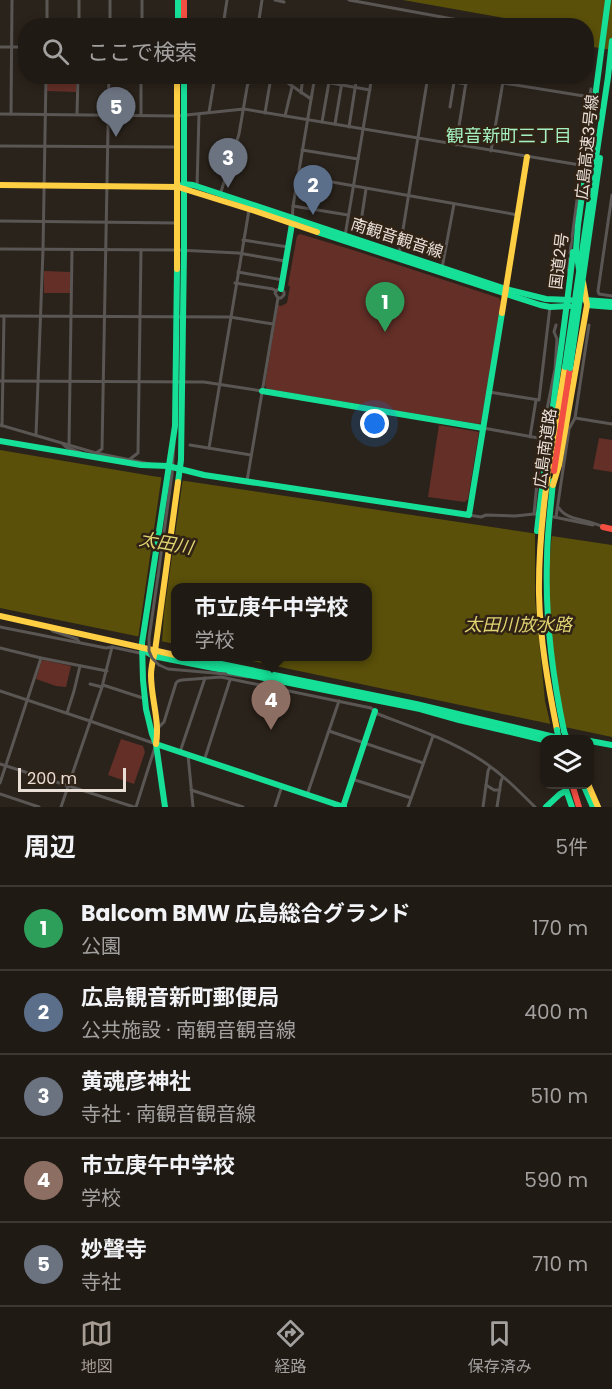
<!DOCTYPE html>
<html lang="ja">
<meta charset="utf-8">
<style>
body{margin:0;font-family:Poppins,"Noto Sans JP",sans-serif;background:#28231d;color:#f1f3f6}
.controls{position:absolute;right:18px;bottom:18px;display:grid;overflow:hidden;border-radius:12px;box-shadow:0 3px 9px #0003}
.controls button{width:54px;height:54px;display:grid;place-items:center;padding:0;border:0;border-bottom:2px solid #3d3834;background:#201a14;color:#f1f3f6;font:30px sans-serif}
.scale{position:absolute;left:18px;bottom:15px;width:108px;box-sizing:border-box;padding-left:6px;border:3px solid #e9dfd7;border-top:0;font-size:16px;line-height:21px;white-space:nowrap;color:#e9dfd7;-webkit-text-stroke:4px #302315;paint-order:stroke}
.you{position:absolute;left:375px;top:424px;width:21px;height:21px;margin:-15px;border:4px solid #fff;border-radius:50%;background:#1a73e8;box-shadow:0 0 0 9px #1a73e833}
.badge{display:grid;place-items:center;width:39px;height:39px;border-radius:50%;background:#a69d95;color:#fff;font-size:20px;font-weight:700}
.pin{position:absolute;translate:-50% -50px;filter:drop-shadow(0 2px 3px #0008)}
.pin::after{content:'';position:absolute;top:32px;width:21px;height:18px;background:inherit;clip-path:polygon(0 0,100% 0,50% 100%)}
.popup{position:absolute;left:171px;top:583px;width:201px;height:78px;box-sizing:border-box;display:grid;place-content:center;border-radius:12px;background:#201a14;filter:drop-shadow(0 2px 4px #0005);font-size:20px;white-space:nowrap;color:#a2a1a0}
.popup b{font-size:22px;color:#f1f3f6}
.popup::after{content:'';position:absolute;left:50%;top:100%;margin-left:-12px;border:12px solid transparent;border-top-color:#201a14}
.list{margin:0;padding:0;list-style:none}
h2{display:flex;justify-content:space-between;align-items:center;height:78px;margin:0;padding:0 24px;font-size:26px}
h2 small{font-size:20px;font-weight:400;color:#a2a1a0}
.list li{display:grid;grid-template-columns:39px 1fr auto;gap:18px;align-items:center;box-sizing:border-box;height:84px;padding:0 24px;border-top:2px solid #3d3834}
.list b{display:block;font-size:22px;white-space:nowrap}
.list p{margin:0;font-size:20px;white-space:nowrap;color:#a2a1a0}
.list em{font-size:20px;font-style:normal;color:#a2a1a0}
.icon{flex:none;width:33px;height:33px;fill:none;stroke:currentColor;stroke-width:2;stroke-linecap:round;stroke-linejoin:round}
.map{position:relative;flex:none;width:612px;height:807px;overflow:hidden}
.search{position:absolute;background:#201a14;box-shadow:0 3px 9px #0003;left:18px;right:18px;top:18px;height:66px;display:flex;align-items:center;gap:15px;box-sizing:border-box;padding:0 21px;border-radius:24px;color:#a2a1a0;font-size:22px}
.sheet{height:498px;background:#201a14}
nav{display:flex;justify-content:space-around;align-items:center;box-sizing:border-box;height:84px;border-top:2px solid #3d3834;background:#201a14;font-size:16px;color:#a2a1a0}
nav a{display:grid;justify-items:center;gap:3px}
nav .on{color:#a69d95}
.map>svg:first-child{display:block}
.green{fill:#632f27}
.water{fill:#5a500a}
.pier{fill:#2a231b}
.lines{fill:none;stroke-linecap:round;stroke-linejoin:round}
.street{stroke:#5a5654;stroke-width:3}
.fast{stroke:#16e098;stroke-width:6}
.slow{stroke:#ffcf43;stroke-width:6}
.jam{stroke:#f24e42;stroke-width:6}
.street-bridge{stroke:#5a5654;stroke-width:3}
.fast-bridge{stroke:#16e098;stroke-width:6}
.labels{text-anchor:middle;dominant-baseline:central;stroke-width:5;stroke-linejoin:round;paint-order:stroke}
.street-label{font-size:16px;fill:#e9dfd7;stroke:#302315}
.neighbourhood-label{font-size:18px;fill:#a4f0c0;stroke:#302315}
.water-label{font-size:18px;font-style:italic;fill:#e0d372;stroke:#302315}
</style>
<div class="map">
<svg width="612" height="807" viewBox="0 0 612 807">
<rect width="100%" height="100%" fill="#2a231b"/>
<g class="green">
<path d="M47,77H76V92L47,91Z"/>
<path d="M300,234L353,250L499,298L501,301L499,320L481,423L478,424L267,389L265,385L278,305L281,306L287,303L290,287L288,285L297,236Z"/>
<path d="M44,271L70,272V293H44Z"/>
<path d="M439,425L479,432L468,499L465,502L428,497Z"/>
<path d="M599,438L612,440V472L593,469Z"/>
<path d="M43,660L71,666L66,687L56,686L36,679L41,662Z"/>
<path d="M121,739L143,746L145,752L134,784L108,775Z"/>
</g>
<g class="water">
<path d="M403,0H612V50L593,47L590,38L587,36L586,26L543,25Z"/>
<path d="M0,450L152,476L612,545V737L233,657L367,656V588H175V644L0,608Z"/>
</g>
<g class="pier">
<path d="M162,474L183,478L164,613L162,642L163,645L138,639Z"/>
<path d="M535,530L552,533L548,578V613L554,668L565,731L551,727L545,701L535,599Z"/>
</g>
<g class="lines">
<g class="street">
<path d="M275,0L284,2"/>
<path d="M349,0L491,26"/>
<path d="M47,26V0"/>
<path d="M79,26V0"/>
<path d="M110,26V0"/>
<path d="M142,26V0"/>
<path d="M223,26L227,0"/>
<path d="M258,26L262,0"/>
<path d="M0,47H26"/>
<path d="M275,76L279,80L285,81L311,99"/>
<path d="M314,80L370,90"/>
<path d="M285,81L289,76"/>
<path d="M454,82L466,84"/>
<path d="M249,83L271,77"/>
<path d="M503,83L590,97"/>
<path d="M301,93L303,76"/>
<path d="M450,107L455,76"/>
<path d="M209,112L215,76"/>
<path d="M265,113L271,77"/>
<path d="M0,114L177,116L244,109L580,165"/>
<path d="M11,114L12,0"/>
<path d="M77,114L78,76"/>
<path d="M141,115V76"/>
<path d="M285,116L292,87"/>
<path d="M322,122L330,76"/>
<path d="M335,124L343,76"/>
<path d="M349,127L357,76"/>
<path d="M456,145L467,76"/>
<path d="M0,146L177,147"/>
<path d="M302,150L358,159"/>
<path d="M491,151L504,76"/>
<path d="M298,176L518,215"/>
<path d="M197,187L199,114"/>
<path d="M220,195L239,134L249,76"/>
<path d="M612,195L598,291L599,294L612,296"/>
<path d="M293,206L348,215"/>
<path d="M0,221L178,223"/>
<path d="M292,224L293,206L315,76"/>
<path d="M360,228L366,189"/>
<path d="M345,236L372,76"/>
<path d="M243,240L288,247"/>
<path d="M0,249L178,250L238,253L285,261"/>
<path d="M570,253L577,200V183L591,89"/>
<path d="M399,254L428,76"/>
<path d="M569,259L568,269L569,273"/>
<path d="M442,268L454,204"/>
<path d="M238,272L283,280"/>
<path d="M235,283L273,289L276,291"/>
<path d="M0,316L230,317L273,324"/>
<path d="M0,381L204,382L262,391"/>
<path d="M489,392L539,400L550,307"/>
<path d="M575,418L612,424"/>
<path d="M0,425L96,453L150,464"/>
<path d="M2,426L4,316"/>
<path d="M483,428L544,439"/>
<path d="M36,435L43,250L46,76"/>
<path d="M530,437L536,400"/>
<path d="M63,444L66,447L81,453"/>
<path d="M69,445L72,250"/>
<path d="M190,445L251,455"/>
<path d="M209,448L249,210"/>
<path d="M96,453L102,449L109,76"/>
<path d="M130,459L138,453L141,250"/>
<path d="M247,481L278,298L275,293L277,290L281,289L284,292V295L281,298H278"/>
<path d="M559,508C567,521 588,519 603,527"/>
<path d="M536,514H534L537,482L544,439L545,419L555,369L557,339L554,332L556,325"/>
<path d="M469,515L481,517L486,515L515,516L534,514"/>
<path d="M554,517L593,525"/>
<path d="M556,517L569,429L575,418L589,325"/>
<path d="M158,576L172,474L174,443"/>
<path d="M0,627L106,648L112,647L102,687L61,807"/>
<path d="M49,628L53,631L77,639L79,642"/>
<path d="M112,647L149,655"/>
<path d="M0,648L41,658L107,671"/>
<path d="M226,674L248,677"/>
<path d="M90,684L102,687"/>
<path d="M103,685L146,699"/>
<path d="M0,691L90,721L156,744L136,807"/>
<path d="M67,713L74,691L80,666"/>
<path d="M158,728L164,722L176,683L178,681L182,680L221,677L371,708L378,714C412,727 450,740 481,760C501,773 518,790 535,807"/>
<path d="M329,731L423,763"/>
<path d="M180,752L205,678"/>
<path d="M188,755L193,807"/>
<path d="M204,761L230,680"/>
<path d="M0,764L134,807"/>
<path d="M352,779L411,798"/>
<path d="M0,783L41,658"/>
<path d="M486,785L494,790H500"/>
<path d="M191,790L243,807"/>
<path d="M0,794L39,807"/>
<path d="M307,795L339,701"/>
<path d="M275,807L282,786"/>
<path d="M408,807L433,736"/>
<path d="M483,807L488,771L490,767"/>
<path d="M497,807L501,781L503,777"/>
</g>
<g class="fast">
<path d="M178,0V26"/>
<path d="M608,77L612,41"/>
<path d="M183,184L193,185L506,289L546,299L570,300"/>
<path d="M317,232L540,305L550,307L569,306"/>
<path d="M579,269L576,250L578,225L608,0"/>
<path d="M281,289L292,224"/>
<path d="M585,300L612,302"/>
<path d="M587,305L612,307"/>
<path d="M262,391L483,428"/>
<path d="M0,441L141,465L168,466L204,475L469,515L502,313"/>
<path d="M553,481C551,507 547,533 547,560C545,618 552,674 564,731"/>
<path d="M178,482L181,460L184,251V76"/>
<path d="M537,531C547,438 563,345 573,252"/>
<path d="M142,648L153,656L420,709L459,720L544,740"/>
<path d="M182,656L416,704L567,740"/>
<path d="M590,741L612,745"/>
<path d="M156,744L344,807"/>
<path d="M564,784L572,807"/>
<path d="M583,784L593,807"/>
<path d="M165,807L156,744L152,734L146,709L143,680L142,643L175,426L177,269"/>
<path d="M343,807L375,711"/>
<path d="M546,807L560,794L566,791"/>
</g>
<g class="slow">
<path d="M177,76V269"/>
<path d="M0,185L178,187L255,211L317,232"/>
<path d="M502,313L527,157"/>
<path d="M553,485L559,465L587,305L583,282"/>
<path d="M0,616L175,655"/>
<path d="M557,730C548,685 540,640 539,594C538,518 553,442 565,367"/>
<path d="M156,744C160,720 151,699 151,675C151,667 153,659 155,651L178,482"/>
<path d="M588,784L598,807"/>
</g>
<g class="jam">
<path d="M184,0V26"/>
<path d="M554,471L570,368"/>
<path d="M603,527L612,529"/>
<path d="M572,784L579,807"/>
</g>
<path class="street-bridge" d="M158,576L149,638V651L152,658L159,665L168,669L226,674"/>
<g class="fast-bridge">
<path d="M565,367L608,77"/>
<path d="M570,368L600,158"/>
<path d="M557,730L559,740"/>
<path d="M564,731L567,740"/>
</g>
</g>
<g class="labels">
<g class="street-label">
<text transform="translate(587 147) rotate(-84)">広島高速3号線</text>
<text transform="translate(397 238) rotate(18)">南観音観音線</text>
<text transform="translate(559 261) rotate(-83)">国道2号</text>
<text transform="translate(545 448) rotate(-82)">広島南道路</text>
</g>
<g class="neighbourhood-label">
<text x="509" y="135">観音新町三丁目</text>
</g>
<g class="water-label">
<text transform="translate(166 543) rotate(10)">太田川</text>
<text x="518" y="624">太田川放水路</text>
</g>
</g>
</svg>
<div class="controls">
<button><svg class="icon" aria-label="layers" viewBox="0 0 24 24"><path d="M12 4l9 5-9 5-9-5zM3 14l9 5 9-5"/></svg></button>
</div>
<div class="scale">200 m</div>
<div class="you"></div>
<div class="pin badge" style="left:385px;top:332px;background:#2e9e5b">1</div>
<div class="pin badge" style="left:313px;top:215px;background:#5c6f8a">2</div>
<div class="pin badge" style="left:228px;top:188px;background:#6b7280">3</div>
<div class="pin badge" style="left:271px;top:730px;background:#8d6e63">4</div>
<div class="popup"><b>市立庚午中学校</b>学校</div>
<div class="pin badge" style="left:116px;top:137px;background:#6b7280">5</div>
<div class="search"><svg class="icon" aria-label="search" viewBox="0 0 24 24"><circle cx="10" cy="10" r="6"/><path d="M15 15l6 6"/></svg>ここで検索</div>
</div>
<section class="sheet">
<h2>周辺<small>5件</small></h2>
<ul class="list">
<li><span class="badge" style="background:#2e9e5b">1</span><div><b>Balcom BMW 広島総合グランド</b><p>公園</p></div><em>170 m</em></li>
<li><span class="badge" style="background:#5c6f8a">2</span><div><b>広島観音新町郵便局</b><p>公共施設 · 南観音観音線</p></div><em>400 m</em></li>
<li><span class="badge" style="background:#6b7280">3</span><div><b>黄魂彦神社</b><p>寺社 · 南観音観音線</p></div><em>510 m</em></li>
<li><span class="badge" style="background:#8d6e63">4</span><div><b>市立庚午中学校</b><p>学校</p></div><em>590 m</em></li>
<li><span class="badge" style="background:#6b7280">5</span><div><b>妙聲寺</b><p>寺社</p></div><em>710 m</em></li>
</ul>
</section>
<nav>
<a class="on"><svg class="icon" aria-label="map" viewBox="0 0 24 24"><path d="M3 6l6-2 6 2 6-2v14l-6 2-6-2-6 2zM9 4v14M15 6v14"/></svg>地図</a>
<a><svg class="icon" aria-label="directions" viewBox="0 0 24 24"><path d="M12 3l9 9-9 9-9-9zM9 14v-3h6M13 9l2 2-2 2"/></svg>経路</a>
<a><svg class="icon" aria-label="saved" viewBox="0 0 24 24"><path d="M7 4h10v16l-5-4-5 4z"/></svg>保存済み</a>
</nav>
